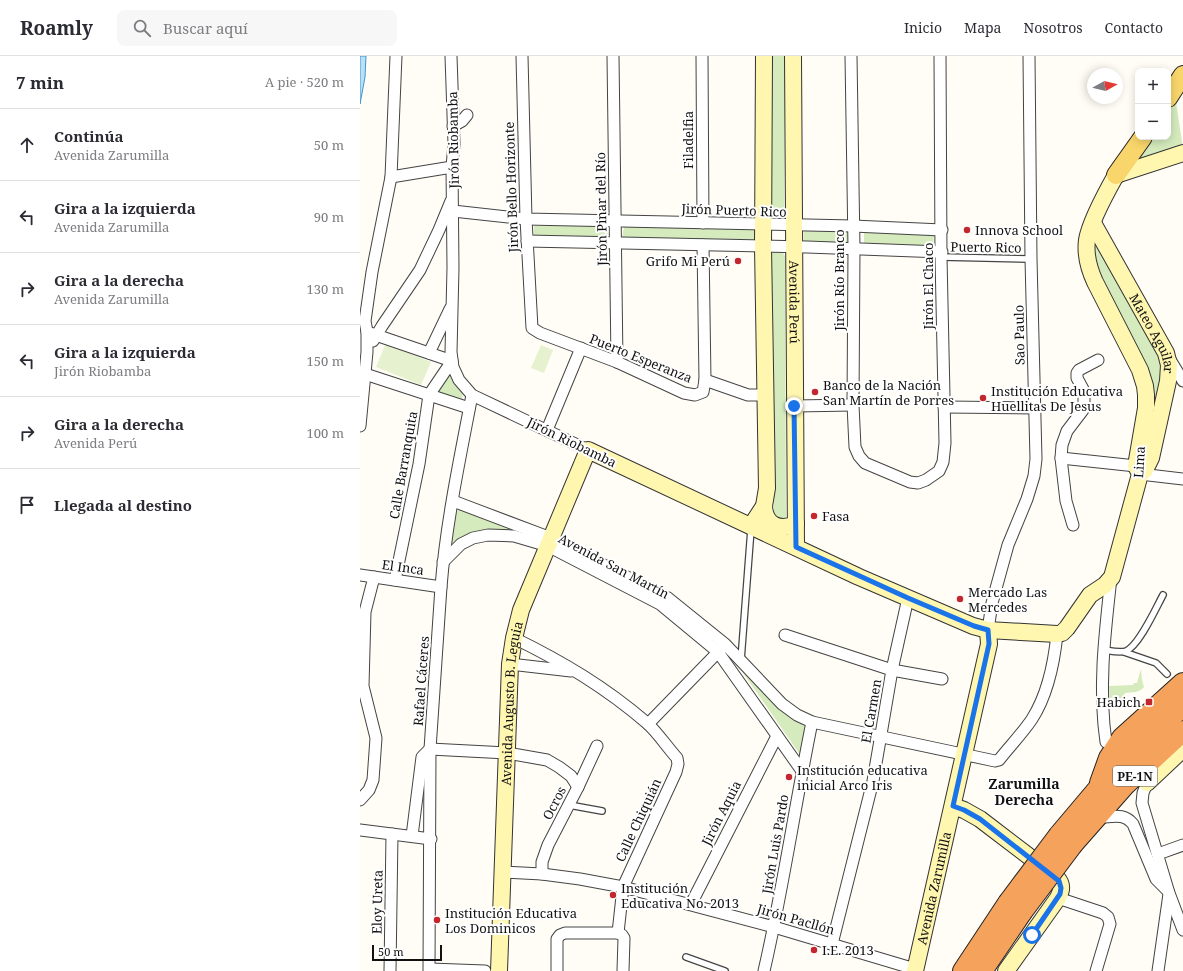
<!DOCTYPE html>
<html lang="es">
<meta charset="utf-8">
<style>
body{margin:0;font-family:"Noto Serif",serif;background:#f7f7f7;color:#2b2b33}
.controls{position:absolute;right:12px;top:12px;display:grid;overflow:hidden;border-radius:8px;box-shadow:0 2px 10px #0003}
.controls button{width:36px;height:36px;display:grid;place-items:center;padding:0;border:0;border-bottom:1px solid #e1e1e2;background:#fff;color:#2b2b33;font:20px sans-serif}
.compass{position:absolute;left:727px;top:12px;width:36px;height:36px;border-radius:50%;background:#fff;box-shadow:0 2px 10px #0003;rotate:82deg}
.scale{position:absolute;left:12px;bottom:10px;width:70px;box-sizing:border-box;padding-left:4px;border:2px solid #111;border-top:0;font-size:11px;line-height:14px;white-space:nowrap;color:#111;-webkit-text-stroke:3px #fff;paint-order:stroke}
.stop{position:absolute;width:12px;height:12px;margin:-9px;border:3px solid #1a73e8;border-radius:50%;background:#fff}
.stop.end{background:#1a73e8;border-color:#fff;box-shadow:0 1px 4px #0008}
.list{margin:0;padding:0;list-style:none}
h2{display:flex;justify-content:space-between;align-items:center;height:52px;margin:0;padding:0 16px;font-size:17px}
h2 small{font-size:13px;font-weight:400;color:#7c7c81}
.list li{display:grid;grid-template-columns:26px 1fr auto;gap:12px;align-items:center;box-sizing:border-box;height:72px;padding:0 16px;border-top:1px solid #e1e1e2}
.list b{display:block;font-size:15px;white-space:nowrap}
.list p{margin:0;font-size:13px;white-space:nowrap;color:#7c7c81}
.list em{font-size:13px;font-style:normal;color:#7c7c81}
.icon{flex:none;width:22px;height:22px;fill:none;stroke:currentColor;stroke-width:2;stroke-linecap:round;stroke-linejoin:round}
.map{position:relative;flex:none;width:823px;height:915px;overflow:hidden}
header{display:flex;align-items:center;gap:24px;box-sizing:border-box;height:56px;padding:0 20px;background:#fff;border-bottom:1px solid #e1e1e2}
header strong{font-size:19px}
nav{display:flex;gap:22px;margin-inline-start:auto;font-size:14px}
.search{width:280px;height:36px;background:#f7f7f7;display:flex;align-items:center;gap:10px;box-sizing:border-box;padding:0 14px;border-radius:8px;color:#7c7c81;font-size:15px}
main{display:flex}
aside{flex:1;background:#fff}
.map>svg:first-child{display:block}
.green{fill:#d5ebbd}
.pitch{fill:#e6f2cf}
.water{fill:#b9e0f7;stroke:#3f96cf}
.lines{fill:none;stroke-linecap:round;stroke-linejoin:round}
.lane-casing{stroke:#444;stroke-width:8}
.street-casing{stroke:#444;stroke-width:13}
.secondary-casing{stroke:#333;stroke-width:18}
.primary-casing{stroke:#222;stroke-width:20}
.highway-casing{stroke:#222;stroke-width:22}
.lane{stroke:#fff;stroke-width:5.5}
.street{stroke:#fff;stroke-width:11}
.secondary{stroke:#fff6b0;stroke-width:16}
.primary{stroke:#f9d66b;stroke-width:18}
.highway{stroke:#f5a25d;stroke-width:20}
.highway-bridge-casing{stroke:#222;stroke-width:22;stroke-linecap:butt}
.highway-bridge{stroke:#f5a25d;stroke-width:20}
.route{stroke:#1a73e8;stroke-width:5}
.poi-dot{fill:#c4262e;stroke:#fff;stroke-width:1.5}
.labels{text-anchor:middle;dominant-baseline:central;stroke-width:4;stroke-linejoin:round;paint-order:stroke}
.shield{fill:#fff;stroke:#585858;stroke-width:1}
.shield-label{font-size:12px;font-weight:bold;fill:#111}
.street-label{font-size:13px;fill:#111;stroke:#fff}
.poi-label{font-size:13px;fill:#111;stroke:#fff;text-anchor:start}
.neighbourhood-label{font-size:14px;font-weight:bold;fill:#111;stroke:#fff}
</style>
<header>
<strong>Roamly</strong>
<div class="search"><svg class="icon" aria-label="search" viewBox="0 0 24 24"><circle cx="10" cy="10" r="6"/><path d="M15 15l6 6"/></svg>Buscar aquí</div>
<nav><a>Inicio</a><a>Mapa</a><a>Nosotros</a><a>Contacto</a></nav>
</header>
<main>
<aside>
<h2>7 min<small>A pie · 520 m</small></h2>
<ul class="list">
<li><svg class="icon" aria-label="ahead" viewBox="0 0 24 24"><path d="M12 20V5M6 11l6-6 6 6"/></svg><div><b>Continúa</b><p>Avenida Zarumilla</p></div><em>50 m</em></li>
<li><svg class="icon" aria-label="left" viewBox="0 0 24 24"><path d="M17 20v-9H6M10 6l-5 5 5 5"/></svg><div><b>Gira a la izquierda</b><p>Avenida Zarumilla</p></div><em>90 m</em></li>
<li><svg class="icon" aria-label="right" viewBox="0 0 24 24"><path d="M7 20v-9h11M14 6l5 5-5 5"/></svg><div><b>Gira a la derecha</b><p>Avenida Zarumilla</p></div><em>130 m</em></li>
<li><svg class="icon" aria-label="left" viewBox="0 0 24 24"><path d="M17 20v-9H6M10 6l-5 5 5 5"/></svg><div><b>Gira a la izquierda</b><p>Jirón Riobamba</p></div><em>150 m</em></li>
<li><svg class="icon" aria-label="right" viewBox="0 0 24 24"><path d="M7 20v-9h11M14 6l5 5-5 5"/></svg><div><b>Gira a la derecha</b><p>Avenida Perú</p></div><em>100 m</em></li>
<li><svg class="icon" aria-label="arrive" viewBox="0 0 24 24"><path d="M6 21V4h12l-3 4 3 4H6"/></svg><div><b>Llegada al destino</b></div></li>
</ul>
</aside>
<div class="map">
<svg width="823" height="915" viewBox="0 0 823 915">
<rect width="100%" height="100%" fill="#fffdf5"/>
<g class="green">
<path d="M411,0H425L424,158L415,161L411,159Z"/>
<path d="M815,40L823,92L776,107L786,81H808V49Z"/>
<path d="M174,170H248V181L174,182Z"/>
<path d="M264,171L396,172V184L262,182Z"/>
<path d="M444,174L489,175V189L444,188Z"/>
<path d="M504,176L574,179L573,191L504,187Z"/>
<path d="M734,179L804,300L788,409L791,348L734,216Z"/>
<path d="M413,196L423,197L425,200L426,464L414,463L411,199Z"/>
<path d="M88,318L103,337L102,343L94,345L77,337L78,331Z"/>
<path d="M99,453L185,484L162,478L91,490L90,487L96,457Z"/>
<path d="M379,611L446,672L441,700Z"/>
<path d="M781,613L782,624L784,631C779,637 773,636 765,637L762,643L750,645L749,630L773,629L774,627H777Z"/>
</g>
<g class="pitch">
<path d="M26,287L71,306L61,329L16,311Z"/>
<path d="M181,289L193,294L184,317L171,312Z"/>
</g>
<path class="water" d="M0,0H6L5,21L0,48Z"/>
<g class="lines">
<defs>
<g id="lane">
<path d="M581,201L671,203"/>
<path d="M744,594C751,595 760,597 766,595C779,590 796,552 803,539"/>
<path d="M764,596L796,607L807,618"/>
<path d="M381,604L391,473"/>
<path d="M209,749L242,755"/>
<path d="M326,901L365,915"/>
</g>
<g id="street">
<path d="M91,0L94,88L92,111L93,212L91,296L93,311L99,324L112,339L228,394"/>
<path d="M162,0L166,163L172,272L180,277L257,306L324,337L335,339L343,336L345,324L343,189"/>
<path d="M253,0L257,306"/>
<path d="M342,0L343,167"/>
<path d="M491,0L494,192L493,349L495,391L499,400L505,407L550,426L558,427L566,424L579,415L583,406L585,387L581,201L580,0"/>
<path d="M93,70L102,65L107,59"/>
<path d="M31,121L92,111"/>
<path d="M93,155L166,163L493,170L582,174"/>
<path d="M167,185L447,191L582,196"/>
<path d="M7,276L92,305L69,339L59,408L35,524"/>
<path d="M13,285L22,270L60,214L79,174L91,145"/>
<path d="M69,297L90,253"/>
<path d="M809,302L823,325"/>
<path d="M5,318L109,352"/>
<path d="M345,324L388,339H406"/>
<path d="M435,350L493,349"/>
<path d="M584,351L675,352"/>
<path d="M0,370L7,296V276L5,265L12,216L31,121L36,0"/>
<path d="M187,374L221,292"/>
<path d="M701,402L776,410"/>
<path d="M780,418L823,423"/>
<path d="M93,445L191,482L308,542L365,588L422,648L437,659L452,666L635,705L639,704C649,691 662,678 672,663C688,638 694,608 697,578"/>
<path d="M713,469L706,445L701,402L702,389L707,375L723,354L724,349V335L717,322V317L719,314L738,304"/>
<path d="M83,506L101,488L113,482L128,479L154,480L188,490L300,548L358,596L442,715"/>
<path d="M0,519L81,531"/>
<path d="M628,574L632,547L648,489L667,443L674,420L676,403L671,203L669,0"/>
<path d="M425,579L532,614L582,623"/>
<path d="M154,582C203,606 245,631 287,667C298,677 307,691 317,702L318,708L316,716L263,831L258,877"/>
<path d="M150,608L211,615"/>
<path d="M288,668L363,591"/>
<path d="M746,686C738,632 745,576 751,522"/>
<path d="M787,727L783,737L782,747L809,837L823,874"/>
<path d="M0,744L9,734L13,724L16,682L3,630L5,556L14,521"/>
<path d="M744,761C756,760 765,758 773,768L796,823L808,835"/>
<path d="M0,774L71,783"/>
<path d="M52,780L62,701L70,693L147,697L187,704L199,711L211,720L218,731"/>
<path d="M798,798L823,789"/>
<path d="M142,816L182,818L220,823L263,831L414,871L555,913"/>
<path d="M182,818V806L188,789L218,731L237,690"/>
<path d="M698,842L743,857L748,861L750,868L736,915"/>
<path d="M331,848L417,680"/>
<path d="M472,888L513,725L532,614L548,542"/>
<path d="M70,913L125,915"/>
<path d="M30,915L32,778"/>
<path d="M69,915L70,693L81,531C86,467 100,402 112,339"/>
<path d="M197,915V883L200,879L205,877H258L262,879L264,882L263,915"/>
<path d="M404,915C423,833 435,749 452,666"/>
<path d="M798,915L809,838"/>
</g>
<g id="secondary">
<path id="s1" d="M433,0L436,491"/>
<path id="s2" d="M733,167L806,297L809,309L808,325L791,402L785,414L780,418"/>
<path d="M404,450C405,469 419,475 436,468"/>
<path d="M391,470L404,450L407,432L403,191L404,0"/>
<path d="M787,727L823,693"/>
<path d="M593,750L604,754L620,763L696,821C703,828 702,834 698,842L646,915"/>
<path id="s3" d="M139,915L150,608L154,582L161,554L228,394L499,521L613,570L628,574L697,578L702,577L707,572L730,539L745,529L752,521L780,418L776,410L786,352V339L785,330L780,314L735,226C729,213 725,199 727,184C730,166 747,135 756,119L823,97"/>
<path id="s4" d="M555,915L629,588L628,574"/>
</g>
<g id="primary">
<path d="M808,42L823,19"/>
<path d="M756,119L783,81"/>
</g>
<g id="highway">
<path d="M740,727L749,702L762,682L823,627"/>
<path d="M699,779L737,734L769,701L823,650"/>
<path d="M713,788L765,729L823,675"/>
<path d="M603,915L648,847"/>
<path d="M622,915L662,856"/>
</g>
</defs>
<use href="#lane" class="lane-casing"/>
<use href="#street" class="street-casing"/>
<use href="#secondary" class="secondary-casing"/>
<use href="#primary" class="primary-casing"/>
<use href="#highway" class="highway-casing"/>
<use href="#lane" class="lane"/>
<use href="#street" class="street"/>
<use href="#secondary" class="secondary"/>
<use href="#primary" class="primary"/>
<use href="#highway" class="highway"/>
<defs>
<g id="highway-bridge">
<path d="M648,847L699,779"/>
<path d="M662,856L713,788"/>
</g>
</defs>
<use href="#highway-bridge" class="highway-bridge-casing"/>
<use href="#highway-bridge" class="highway-bridge"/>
</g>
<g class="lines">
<path class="route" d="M434,350L436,491L548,542L614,570L628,574L629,588L593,750L604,754L620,763L699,825L701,832L700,838L672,879"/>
</g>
<g class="poi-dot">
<circle cx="607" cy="174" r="4"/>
<circle cx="378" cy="205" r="4"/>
<circle cx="455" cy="336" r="4"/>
<circle cx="623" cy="342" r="4"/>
<circle cx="454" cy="460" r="4"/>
<circle cx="600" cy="543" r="4"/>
<rect x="785" y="642" width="8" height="8" rx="2"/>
<circle cx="429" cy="721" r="4"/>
<circle cx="253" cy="839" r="4"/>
<circle cx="77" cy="864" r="4"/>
<circle cx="454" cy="894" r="4"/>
</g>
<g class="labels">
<rect class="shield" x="753" y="710" width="44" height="20" rx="3"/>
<g class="shield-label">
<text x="775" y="720">PE-1N</text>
</g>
<g class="street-label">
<text transform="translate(93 84) rotate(-91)">Jirón Riobamba</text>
<text transform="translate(328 84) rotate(-90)">Filadelfia</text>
<text transform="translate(151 131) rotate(-92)">Jirón Bello Horizonte</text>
<text transform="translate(241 153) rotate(-91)">Jirón Pinar del Río</text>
<text transform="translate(374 154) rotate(2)">Jirón Puerto Rico</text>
<text transform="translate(626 191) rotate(1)">Puerto Rico</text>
<text transform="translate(479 224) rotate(-90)">Jirón Río Branco</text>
<text transform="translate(568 230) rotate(-90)">Jirón El Chaco</text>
<text stroke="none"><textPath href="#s1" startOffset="246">Avenida Perú</textPath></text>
<text transform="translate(659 279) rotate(-91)">Sao Paulo</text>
<text stroke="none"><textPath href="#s2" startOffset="126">Mateo Aguilar</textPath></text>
<text transform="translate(281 302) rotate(22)">Puerto Esperanza</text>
<text transform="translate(212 386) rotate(26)">Jirón Riobamba</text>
<text transform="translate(779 406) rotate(-86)">Lima</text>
<text transform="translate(43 409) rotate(-80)">Calle Barranquita</text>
<text transform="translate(254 510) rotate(28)">Avenida San Martín</text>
<text transform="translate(43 511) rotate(8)">El Inca</text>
<text transform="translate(61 625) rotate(-86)">Rafael Cáceres</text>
<text stroke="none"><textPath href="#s3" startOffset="268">Avenida Augusto B. Leguia</textPath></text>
<text transform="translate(511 655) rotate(-80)">El Carmen</text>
<text transform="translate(194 747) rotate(-63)">Ocros</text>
<text transform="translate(361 757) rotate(-63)">Jirón Aquia</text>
<text transform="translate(278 764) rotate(-65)">Calle Chiquián</text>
<text transform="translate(415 788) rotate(-80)">Jirón Luis Pardo</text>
<text stroke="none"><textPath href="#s4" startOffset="85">Avenida Zarumilla</textPath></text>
<text transform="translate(17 846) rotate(-89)">Eloy Ureta</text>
<text transform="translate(436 863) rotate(16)">Jirón Pacllón</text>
</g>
<g class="poi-label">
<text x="615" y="174">Innova School</text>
<text x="370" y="205" text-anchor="end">Grifo Mi Perú</text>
<text x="463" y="329">Banco de la Nación<tspan x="463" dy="15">San Martín de Porres</tspan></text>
<text x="631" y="335">Institución Educativa<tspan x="631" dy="15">Huellitas De Jesus</tspan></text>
<text x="462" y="460">Fasa</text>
<text x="608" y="536">Mercado Las<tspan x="608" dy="15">Mercedes</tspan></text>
<text x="781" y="646" text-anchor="end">Habich</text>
<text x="437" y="714">Institución educativa<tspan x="437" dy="15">inicial Arco Iris</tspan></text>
<text x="261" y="832">Institución<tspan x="261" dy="15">Educativa No. 2013</tspan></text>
<text x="85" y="857">Institución Educativa<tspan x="85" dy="15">Los Dominicos</tspan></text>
<text x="462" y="894">I.E. 2013</text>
</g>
<g class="neighbourhood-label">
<text x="664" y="727">Zarumilla<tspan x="664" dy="16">Derecha</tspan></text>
</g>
</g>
</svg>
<div class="controls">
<button>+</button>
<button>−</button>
</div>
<svg class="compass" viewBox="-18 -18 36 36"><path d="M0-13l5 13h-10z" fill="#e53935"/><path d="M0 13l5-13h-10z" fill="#7c7c81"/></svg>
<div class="scale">50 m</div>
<div class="stop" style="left:672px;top:879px"></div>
<div class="stop end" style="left:434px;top:350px"></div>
</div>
</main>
